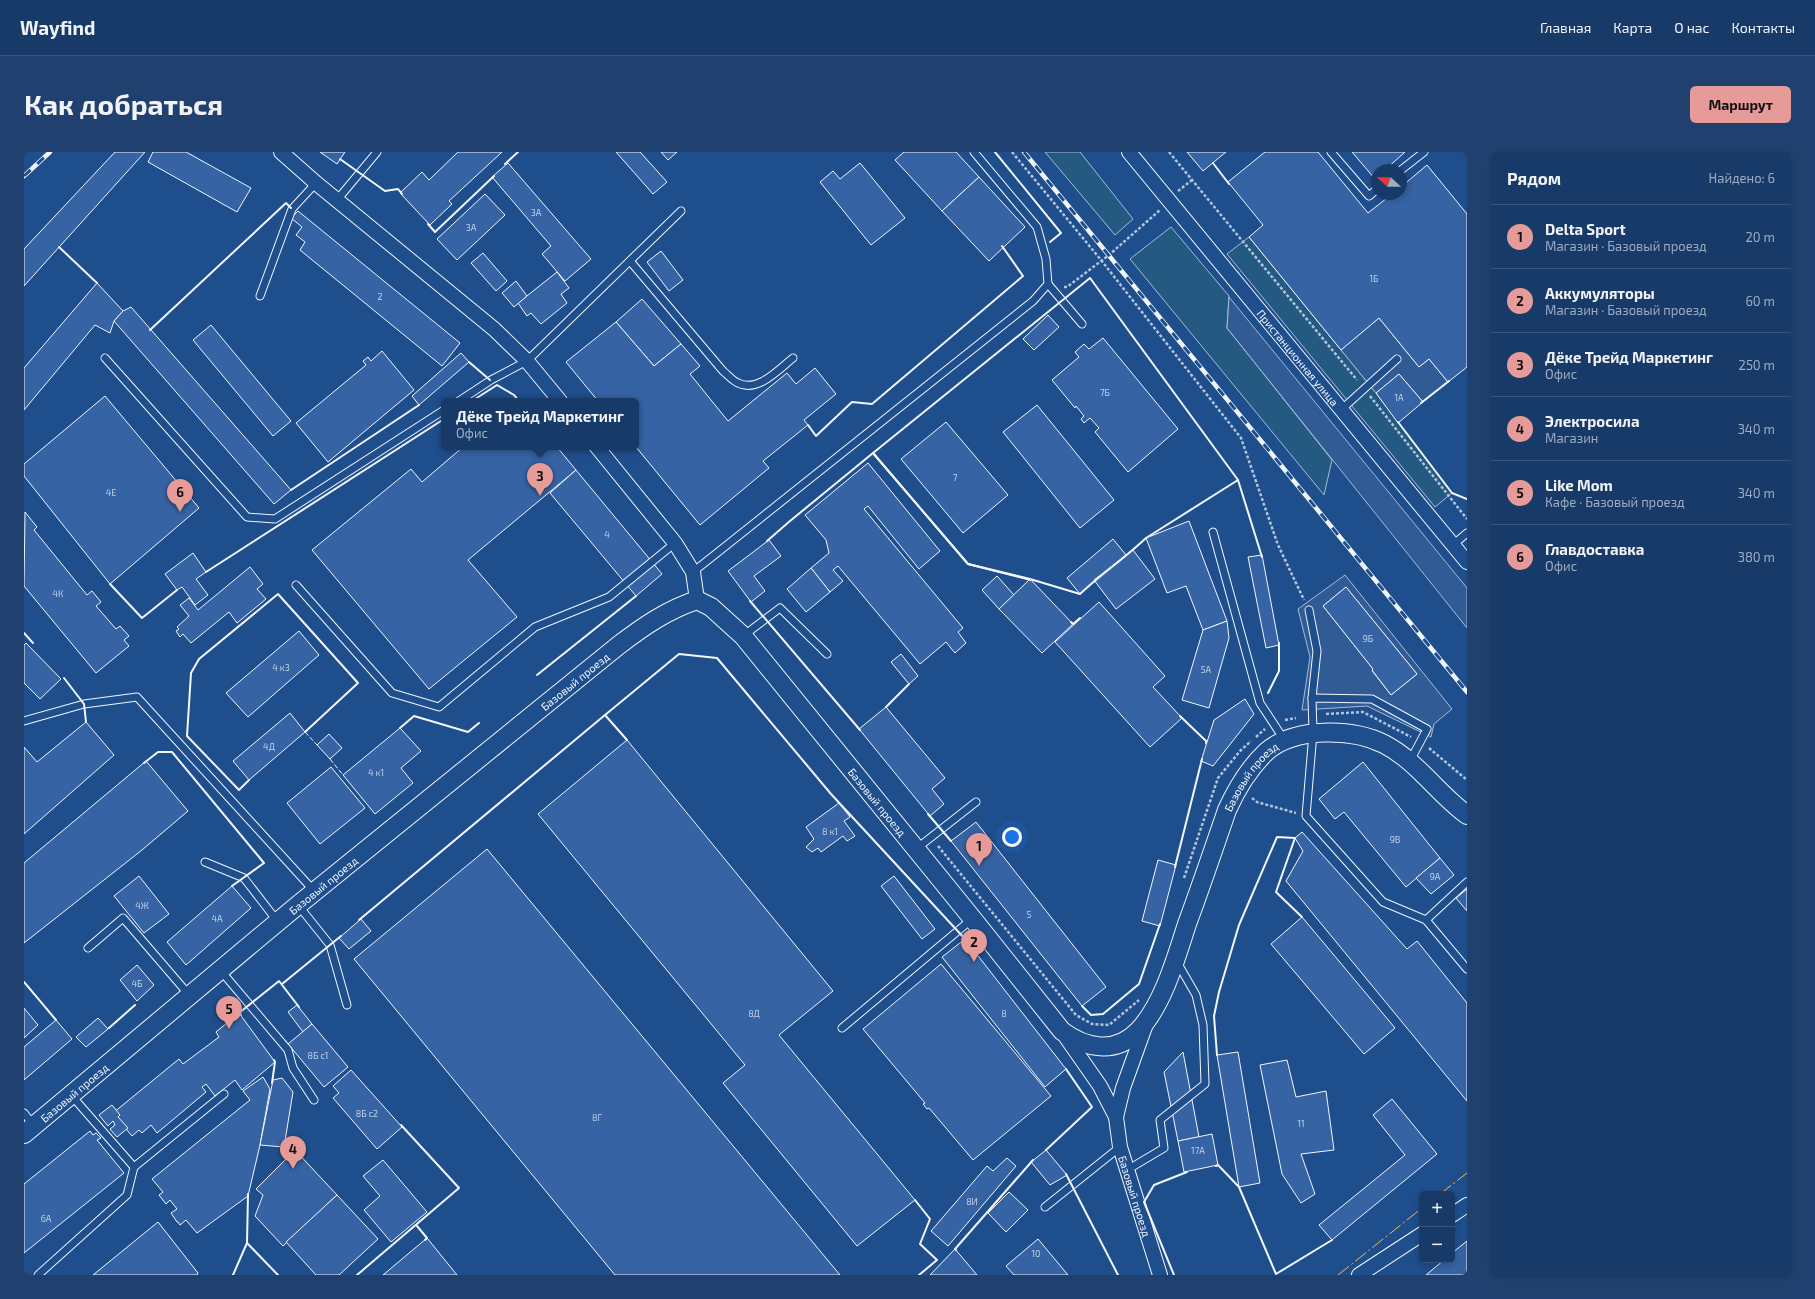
<!DOCTYPE html>
<html lang="ru">
<meta charset="utf-8">
<style>
body{margin:0;font-family:"Exo 2",sans-serif;background:#20416f;color:#f1f3f6}
.controls{position:absolute;right:12px;bottom:12px;display:grid;overflow:hidden;border-radius:6px;box-shadow:0 2px 6px #0003}
.controls button{width:36px;height:36px;display:grid;place-items:center;padding:0;border:0;border-bottom:1px solid #36547d;background:#173a69;color:#f1f3f6;font:20px sans-serif}
.compass{position:absolute;left:1347px;top:12px;width:36px;height:36px;border-radius:50%;background:#173a69;box-shadow:0 2px 6px #0003;rotate:291deg}
.you{position:absolute;left:988px;top:685px;width:14px;height:14px;margin:-10px;border:3px solid #fff;border-radius:50%;background:#1a73e8;box-shadow:0 0 0 6px #1a73e833}
.badge{display:grid;place-items:center;width:26px;height:26px;border-radius:50%;background:#e69b98;color:#111;font-size:13px;font-weight:700}
.pin{position:absolute;translate:-50% -33px;filter:drop-shadow(0 1px 2px #0008)}
.pin::after{content:'';position:absolute;top:21px;width:14px;height:12px;background:inherit;clip-path:polygon(0 0,100% 0,50% 100%)}
.popup{position:absolute;left:417px;top:246px;width:198px;height:52px;box-sizing:border-box;display:grid;place-content:center;border-radius:6px;background:#173a69;filter:drop-shadow(0 1px 3px #0005);font-size:13px;white-space:nowrap;color:#9eadc0}
.popup b{font-size:15px;color:#f1f3f6}
.popup::after{content:'';position:absolute;left:50%;top:100%;margin-left:-8px;border:8px solid transparent;border-top-color:#173a69}
.list{margin:0;padding:0;list-style:none}
h2{display:flex;justify-content:space-between;align-items:center;height:52px;margin:0;padding:0 16px;font-size:17px}
h2 small{font-size:13px;font-weight:400;color:#9eadc0}
.list li{display:grid;grid-template-columns:26px 1fr auto;gap:12px;align-items:center;box-sizing:border-box;height:64px;padding:0 16px;border-top:1px solid #36547d}
.list b{display:block;font-size:15px;white-space:nowrap}
.list p{margin:0;font-size:13px;white-space:nowrap;color:#9eadc0}
.list em{font-size:13px;font-style:normal;color:#9eadc0}
.map{position:relative;flex:none;width:1443px;height:1123px;overflow:hidden;border-radius:6px}
header{display:flex;align-items:center;gap:24px;box-sizing:border-box;height:56px;padding:0 20px;background:#173a69;border-bottom:1px solid #36547d}
header strong{font-size:19px}
nav{display:flex;gap:22px;margin-inline-start:auto;font-size:14px}
.intro{display:flex;align-items:center;justify-content:space-between;box-sizing:border-box;height:96px;padding:0 24px}
h1{margin:0;font-size:28px}
.button{padding:10px 18px;border-radius:6px;background:#e69b98;color:#111;font-size:14px;font-weight:700}
main{display:flex;gap:24px;padding:0 24px}
aside{flex:1;background:#173a69;border-radius:6px;box-shadow:0 2px 6px #0003}
.map>svg:first-child{display:block}
.green{fill:#245a82;stroke:#a8bbd7}
.parking{fill:#305b95;stroke:#a8bbd7;fill-rule:evenodd}
.building{fill:#3563a3;stroke:#f2f6ff}
.lines{fill:none;stroke-linecap:round;stroke-linejoin:round}
.service-casing{stroke:#f2f6ff;stroke-width:9}
.minor-casing{stroke:#f2f6ff;stroke-width:16}
.tertiary-casing{stroke:#f2f6ff;stroke-width:20}
.path{stroke:#b3c4dc;stroke-width:2.5;stroke-dasharray:3 2;stroke-linecap:butt}
.service{stroke:#1f4e8c;stroke-width:7}
.minor{stroke:#1f4e8c;stroke-width:14}
.tertiary{stroke:#1f4e8c;stroke-width:18}
.rail-casing{stroke:#f2f6ff;stroke-width:4.5}
.rail{stroke:#1f4e8c;stroke-width:3;stroke-dasharray:9;stroke-linecap:butt}
.fence{stroke:#f2f6ff;stroke-width:1;stroke-dasharray:5 2;stroke-linecap:butt}
.wall{stroke:#f2f6ff;stroke-width:2}
.power{stroke:#ffb74d;stroke-width:1;stroke-dasharray:14 3 2 3;stroke-linecap:butt}
.labels{text-anchor:middle;dominant-baseline:central;stroke-width:3;stroke-linejoin:round;paint-order:stroke}
.number-label{font-size:9px;fill:#c3d1e8}
.street-label{font-size:11px;fill:#f2f6ff;stroke:#1f4e8c}
</style>
<header>
<strong>Wayfind</strong>
<nav><a>Главная</a><a>Карта</a><a>О нас</a><a>Контакты</a></nav>
</header>
<div class="intro"><h1>Как добраться</h1><a class="button">Маршрут</a></div>
<main>
<div class="map">
<svg width="1443" height="1123" viewBox="0 0 1443 1123">
<rect width="100%" height="100%" fill="#1f4e8c"/>
<g class="green">
<path d="M1021,0H1056L1109,67L1091,83Z"/>
<path d="M1147,75L1205,144L1203,176L1308,308L1300,343L1106,107Z"/>
<path d="M1225,85L1352,241L1428,341L1411,355L1203,102Z"/>
</g>
<g class="parking">
<path d="M1205,145L1443,436V476L1203,176Z"/>
<path d="M1355,166L1395,215L1405,207L1424,230L1399,250L1375,222L1352,241L1317,198Z"/>
<path d="M1321,423L1428,557L1410,572L1407,585L1343,554L1278,558L1286,505L1274,457ZM1322,435L1393,522L1367,543L1348,519L1349,517L1299,454Z"/>
</g>
<g class="building">
<path d="M91,0H121L0,134V97Z"/>
<path d="M129,0H162L227,36L213,60L124,10Z"/>
<path d="M296,0H321L313,12Z"/>
<path d="M434,0H478L425,49L428,52L406,73L376,41L398,20L405,28Z"/>
<path d="M592,0H616L643,30L629,42Z"/>
<path d="M637,0H653L644,8Z"/>
<path d="M880,0H932L955,25L918,59L871,8Z"/>
<path d="M1163,0H1202L1179,19Z"/>
<path d="M1241,0H1294L1344,61L1368,42H1377V35L1403,13L1443,62V215L1424,230L1405,207L1395,215L1355,166L1317,198L1225,85L1239,73L1204,30Z"/>
<path d="M1328,0H1381L1361,18H1353V25L1351,27Z"/>
<path d="M484,11L567,107L541,129L518,102L527,94L468,25Z"/>
<path d="M836,11L881,66L847,93L796,30L809,19L816,27Z"/>
<path d="M955,25L1001,75L965,109L918,59Z"/>
<path d="M461,42L481,63L433,108L413,87Z"/>
<path d="M274,59L436,191L418,214L276,98L281,90L272,83L278,75L267,66Z"/>
<path d="M637,99L659,128L645,139L623,110Z"/>
<path d="M459,101L483,129L472,139L447,111Z"/>
<path d="M533,120L545,136L537,142L543,151L517,172L507,161L503,164L494,151Z"/>
<path d="M492,129L503,144L490,155L478,141Z"/>
<path d="M73,131L99,159L90,169L86,181L71,173L0,258V216Z"/>
<path d="M618,147L657,192L630,214L592,170Z"/>
<path d="M107,155L267,338L250,352L90,169L99,159Z"/>
<path d="M1024,163L1035,175L1010,198L999,187Z"/>
<path d="M592,170L630,214L657,192L676,214L666,222L704,269L763,221L772,232L791,216L812,242L780,268L784,273L739,309L745,316L676,373L612,295V249H574L542,210Z"/>
<path d="M187,173L267,269L249,284L169,188Z"/>
<path d="M1079,186L1154,277L1104,320L1071,280L1075,276L1066,266L1060,271L1057,267L1060,264L1052,254L1051,256L1028,228L1055,205L1051,200L1060,192L1065,197Z"/>
<path d="M358,199L390,238L304,310L272,271L342,213L339,209L344,205L347,209Z"/>
<path d="M437,201L445,210L395,253L388,244Z"/>
<path d="M1375,222L1399,250L1374,271L1352,241Z"/>
<path d="M81,244L175,356L86,432L0,324V312Z"/>
<path d="M1013,253L1090,348L1056,376L979,280Z"/>
<path d="M922,270L984,343L939,381L877,307Z"/>
<path d="M439,295H533L552,318L444,408L493,465L405,537L288,398L387,317L398,330Z"/>
<path d="M844,311L916,399L895,417L844,354L840,357L939,476L934,480L942,491L931,501L922,490L896,512L814,414L809,418L819,429L806,440L787,416L805,401L802,388L781,363Z"/>
<path d="M552,318L638,422L612,444L526,341Z"/>
<path d="M1,360L13,375L10,378L63,443L68,439L77,450L72,454L92,477L96,474L105,484L100,488L105,494L72,521L0,434Z"/>
<path d="M1165,369L1203,469L1179,478L1162,434L1143,441L1122,386Z"/>
<path d="M1089,387L1102,403L1056,442L1043,426Z"/>
<path d="M745,388L757,404L730,424L741,439L727,450L704,419Z"/>
<path d="M1109,398L1131,427L1092,457L1070,428Z"/>
<path d="M169,401L182,420L172,427L184,443L171,453L158,435L153,438L141,422Z"/>
<path d="M1238,403L1255,493L1242,496L1224,405Z"/>
<path d="M226,415L239,432L233,437L242,447L213,471L205,460L167,491L159,482L156,485L152,479L155,477L153,475L165,464L156,453L165,446L174,458Z"/>
<path d="M787,416L806,440L782,460L763,437Z"/>
<path d="M973,424L990,443L975,457L958,438Z"/>
<path d="M1006,427L1049,472L1018,501L975,457Z"/>
<path d="M1322,435L1393,522L1367,543L1348,518L1349,517L1299,454Z"/>
<path d="M1075,450L1141,524L1129,535L1158,566L1126,595L1031,490Z"/>
<path d="M1203,469L1205,486L1185,556L1158,548L1179,478Z"/>
<path d="M275,479L295,503L224,565L202,541Z"/>
<path d="M2,491L37,527L16,547L0,531V493Z"/>
<path d="M877,502L894,524L885,532L867,510Z"/>
<path d="M1221,547L1230,562L1189,614L1177,609L1190,568Z"/>
<path d="M862,555L921,626L908,637L920,652L906,664L835,577Z"/>
<path d="M266,561L281,580L225,628L209,609Z"/>
<path d="M62,570L90,603L0,682V595L13,610Z"/>
<path d="M376,576L397,599L377,616L389,631L351,662L319,623Z"/>
<path d="M305,582L318,596L306,607L293,593Z"/>
<path d="M603,588L809,839L755,883L891,1048L833,1094L699,931L721,913L514,662Z"/>
<path d="M122,609L164,659L118,698L0,791V711Z"/>
<path d="M1339,610L1416,706L1382,735L1320,660L1311,667L1295,647Z"/>
<path d="M307,615L341,656L296,692L263,651Z"/>
<path d="M815,651L826,665L820,669L831,684L823,689L819,684L797,700L794,696L788,700L782,695L790,687L782,675Z"/>
<path d="M952,670L1082,835L1058,854L927,689Z"/>
<path d="M1278,680L1383,797L1393,789L1443,851V949L1262,729L1279,699L1271,686Z"/>
<path d="M463,697L816,1123H591L330,807Z"/>
<path d="M1416,706L1430,723L1407,742L1392,726Z"/>
<path d="M1134,708L1152,713L1136,774L1118,769Z"/>
<path d="M115,724L145,762L120,781L90,744Z"/>
<path d="M870,724L911,777L898,787L857,734Z"/>
<path d="M208,734L227,756L162,813L143,790Z"/>
<path d="M1443,737V759L1432,746Z"/>
<path d="M1278,765L1371,876L1340,902L1247,792Z"/>
<path d="M337,767L347,779L325,797L315,786Z"/>
<path d="M941,787L1042,917L1021,935L918,805Z"/>
<path d="M917,812L1027,944L949,1008L905,956L903,957L899,952L901,951L839,877Z"/>
<path d="M113,813L130,833L113,849L96,828Z"/>
<path d="M273,853L288,872L279,880L264,860Z"/>
<path d="M0,856L14,873L0,886Z"/>
<path d="M215,861L251,910L218,938L211,928L191,944L182,932L178,935L182,940L133,981L127,973L118,981L115,978L108,984L89,961L155,907L159,912L195,885L192,880Z"/>
<path d="M74,866L84,877L62,895L52,885Z"/>
<path d="M32,868L48,887L0,928V895Z"/>
<path d="M288,872L324,915L300,935L264,892Z"/>
<path d="M1159,900L1175,985L1154,989L1140,920Z"/>
<path d="M1214,900L1236,1031L1215,1035L1193,903Z"/>
<path d="M1263,908L1272,945L1302,939L1310,998L1277,1002L1291,1042L1277,1051L1258,1022L1236,913Z"/>
<path d="M327,918L378,975L353,997L309,946L315,941L309,934Z"/>
<path d="M239,925L246,937L236,993L224,1044L173,1081L162,1068L156,1073L154,1070H153L147,1061L153,1057L146,1048L142,1052L135,1043L139,1040L128,1027L226,948L219,939Z"/>
<path d="M258,926L269,940L260,995L236,993L249,928Z"/>
<path d="M1368,947L1413,1002L1308,1088L1295,1073L1381,1003L1349,963Z"/>
<path d="M88,953L96,963L94,965L104,976L93,985L86,977L91,973L89,969L84,974L75,963Z"/>
<path d="M66,979L69,983L72,981L77,986L73,988L100,1021L0,1101V1032Z"/>
<path d="M1188,982L1194,1013L1160,1020L1154,989Z"/>
<path d="M271,998L313,1043L259,1094L231,1064L239,1043L232,1037Z"/>
<path d="M1022,998L1043,1023L1026,1033L1007,1010Z"/>
<path d="M983,1006L992,1014L924,1094L907,1079L963,1014L969,1019Z"/>
<path d="M359,1008L403,1060L367,1090L340,1058L356,1044L339,1024Z"/>
<path d="M985,1040L1004,1058L982,1080L964,1061Z"/>
<path d="M313,1043L354,1087L315,1123H292L262,1090Z"/>
<path d="M134,1070L174,1121L173,1123H69Z"/>
<path d="M403,1086L433,1123H359Z"/>
<path d="M1014,1087L1044,1123H990L982,1114Z"/>
<path d="M1443,1089V1123H1402L1420,1108H1428V1101Z"/>
<path d="M931,1097L953,1123H906Z"/>
</g>
<g class="lines">
<defs>
<g id="service">
<path d="M1307,0L1345,44L1353,37"/>
<path d="M1377,18L1400,0"/>
<path d="M313,48L353,0"/>
<path d="M606,109L699,219C704,223 709,229 714,231C734,241 755,217 769,206"/>
<path d="M1024,132L1058,172"/>
<path d="M236,144L268,57L292,31"/>
<path d="M81,206L223,365L251,367L420,258"/>
<path d="M435,249L467,228L503,209L657,59"/>
<path d="M1318,257L1373,207"/>
<path d="M1189,380L1236,551L1261,589"/>
<path d="M1429,393L1443,381"/>
<path d="M669,420L1009,149L1024,132L1022,107L1013,75L950,0"/>
<path d="M272,433L368,541L415,555L511,475L585,445L651,391"/>
<path d="M1285,458L1293,499L1288,546"/>
<path d="M719,484L756,456L803,502"/>
<path d="M0,569L60,552L113,545L291,740"/>
<path d="M1386,609L1403,577L1348,547L1288,546L1289,581L1282,664L1359,750L1402,768L1443,817"/>
<path d="M892,697L952,650"/>
<path d="M181,710L220,726L254,770"/>
<path d="M274,753L306,793L323,853"/>
<path d="M1402,768L1443,730"/>
<path d="M64,796L99,766L166,844"/>
<path d="M197,819L264,898L269,916L290,948"/>
<path d="M818,876L948,767"/>
<path d="M47,943L110,1015L200,942"/>
<path d="M0,961L10,974"/>
<path d="M1103,1018L1140,996L1136,968L1181,932L1179,873L1172,843L1153,810"/>
<path d="M1021,1055L1096,995"/>
<path d="M14,1123L103,1043L110,1015"/>
</g>
<g id="minor">
<path d="M257,0L292,31L470,177L503,209L536,249"/>
<path id="s1" d="M1105,0L1443,410"/>
<path d="M573,295L651,391L669,420L673,448"/>
<path id="s2" d="M1039,881L1076,934L1092,965L1096,995L1136,1123"/>
<path d="M1092,965L1099,936L1122,872"/>
<path d="M1428,1063L1443,1053"/>
<path d="M1335,1123L1398,1082"/>
</g>
<g id="tertiary">
<path id="s3" d="M0,982L274,753L595,493C620,474 643,458 673,448L687,455L719,484L948,766L1038,879C1061,896 1091,903 1114,879C1139,853 1152,806 1163,772C1177,734 1190,696 1203,658C1213,636 1224,617 1242,600C1270,575 1328,576 1360,592C1393,609 1414,642 1443,663"/>
</g>
</defs>
<use href="#service" class="service-casing"/>
<use href="#minor" class="minor-casing"/>
<use href="#tertiary" class="tertiary-casing"/>
<g class="path">
<path d="M988,0L1077,108L1217,286L1254,393L1280,448"/>
<path d="M1145,0L1333,228"/>
<path d="M1154,39L1168,28"/>
<path d="M1040,135H1043L1085,103L1136,58"/>
<path d="M1346,244L1443,367"/>
<path d="M1302,562L1339,560L1387,585"/>
<path d="M1261,568L1272,566"/>
<path d="M1232,585L1241,577"/>
<path d="M1405,596L1443,628"/>
<path d="M1228,646L1233,650L1272,661"/>
<path d="M914,694L1052,863L1068,872L1085,873L1115,848"/>
<path d="M1160,726L1194,626L1216,599L1227,589"/>
</g>
<use href="#service" class="service"/>
<use href="#minor" class="minor"/>
<use href="#tertiary" class="tertiary"/>
<defs>
<g id="rail">
<path d="M1000,0L1443,540"/>
<path d="M0,24L26,0"/>
</g>
</defs>
<use href="#rail" class="rail-casing"/>
<use href="#rail" class="rail"/>
<g class="fence">
<path d="M281,580L293,593"/>
<path d="M306,607L319,623"/>
</g>
<g class="wall">
<path d="M971,0L1037,81L1026,90"/>
<path d="M316,7L361,39L374,37L378,42"/>
<path d="M1189,11L1205,32"/>
<path d="M481,12L494,0"/>
<path d="M404,72L411,80L470,24"/>
<path d="M35,95L73,131"/>
<path d="M1066,126L1214,328L1122,386C1101,406 1077,422 1056,442L1006,427L944,412L849,301Z"/>
<path d="M126,178L262,51L267,56"/>
<path d="M445,210L466,228"/>
<path d="M448,249L473,233L490,243L495,249"/>
<path d="M1397,251L1425,229"/>
<path d="M1374,270L1428,341L1443,347"/>
<path d="M784,273L792,284L828,250L848,252L999,124L978,94"/>
<path d="M1214,328L1238,405"/>
<path d="M267,338L395,253"/>
<path d="M743,389L766,369L849,301L944,412L1007,428"/>
<path d="M182,420L420,267"/>
<path d="M86,432L118,466L153,438"/>
<path d="M726,449L836,578"/>
<path d="M1047,470L1049,472L1056,466"/>
<path d="M0,481L9,491"/>
<path d="M513,523L612,444"/>
<path d="M40,526L60,552L62,570"/>
<path d="M1244,541L1255,519V491"/>
<path d="M862,555L885,532"/>
<path d="M581,563L655,502L693,506L807,642L941,787"/>
<path d="M1156,564L1182,589V591"/>
<path d="M376,576L390,564L444,580L455,571"/>
<path d="M120,611L134,600H148L240,711L208,734"/>
<path d="M225,628L215,638L163,584L167,521L175,507L254,442L334,531L281,580"/>
<path d="M904,662L927,689"/>
<path d="M1151,715L1178,607"/>
<path d="M335,768L581,563L603,588"/>
<path d="M0,830L32,868"/>
<path d="M258,832L317,784"/>
<path d="M1058,854L1067,863L1079,862L1115,832L1136,772"/>
<path d="M217,863L215,861L255,829L275,855"/>
<path d="M85,876L111,853"/>
<path d="M1193,903L1190,864L1195,840L1215,773L1253,685L1271,686L1252,740L1278,765"/>
<path d="M248,931L251,910L250,908"/>
<path d="M1022,998L1068,955L1042,917"/>
<path d="M1192,1014L1194,1013L1215,1035L1252,1122L1308,1088"/>
<path d="M1042,1022L1094,1123"/>
<path d="M224,1042L223,1091L254,1123"/>
<path d="M891,1048L906,1067L896,1092L913,1108L895,1123"/>
<path d="M393,1074L403,1086L401,1088"/>
<path d="M932,1098L931,1097L1009,1008"/>
<path d="M209,1123L223,1091"/>
<path d="M333,1123L435,1036L377,973"/>
<path d="M1150,1123L1120,1050L1130,1033L1163,1020"/>
</g>
<g class="power">
<path d="M1416,1042L1443,1021"/>
<path d="M1314,1123L1398,1056"/>
</g>
</g>
<g class="labels">
<g class="number-label">
<text x="512" y="60">3А</text>
<text x="447" y="75">3А</text>
<text x="1350" y="126">1Б</text>
<text x="356" y="144">2</text>
<text x="1081" y="240">7Б</text>
<text x="1375" y="245">1А</text>
<text x="931" y="325">7</text>
<text x="87" y="340">4Е</text>
<text x="583" y="382">4</text>
<text x="34" y="441">4К</text>
<text x="1344" y="486">9Б</text>
<text x="257" y="515">4 к3</text>
<text x="1182" y="517">5А</text>
<text x="245" y="594">4Д</text>
<text x="352" y="620">4 к1</text>
<text x="806" y="679">8 к1</text>
<text x="1371" y="687">9В</text>
<text x="1411" y="724">9А</text>
<text x="118" y="753">4Ж</text>
<text x="1005" y="762">5</text>
<text x="193" y="766">4А</text>
<text x="113" y="831">4Б</text>
<text x="730" y="861">8Д</text>
<text x="980" y="861">8</text>
<text x="294" y="903">8Б с1</text>
<text x="343" y="961">8Б с2</text>
<text x="573" y="965">8Г</text>
<text x="1277" y="971">11</text>
<text x="1174" y="998">17А</text>
<text x="948" y="1049">8И</text>
<text x="22" y="1066">6А</text>
<text x="1012" y="1101">10</text>
</g>
<g class="street-label">
<text stroke="none"><textPath href="#s1" startOffset="266">Пристанционная улица</textPath></text>
<text stroke="none"><textPath href="#s3" startOffset="713">Базовый проезд</textPath></text>
<text stroke="none"><textPath href="#s3" startOffset="1792">Базовый проезд</textPath></text>
<text stroke="none"><textPath href="#s3" startOffset="1133">Базовый проезд</textPath></text>
<text stroke="none"><textPath href="#s3" startOffset="389">Базовый проезд</textPath></text>
<text stroke="none"><textPath href="#s3" startOffset="65">Базовый проезд</textPath></text>
<text stroke="none"><textPath href="#s2" startOffset="181">Базовый проезд</textPath></text>
</g>
</g>
</svg>
<div class="controls">
<button>+</button>
<button>−</button>
</div>
<svg class="compass" viewBox="-18 -18 36 36"><path d="M0-13l5 13h-10z" fill="#e53935"/><path d="M0 13l5-13h-10z" fill="#9eadc0"/></svg>
<div class="you"></div>
<div class="pin badge" style="left:955px;top:714px">1</div>
<div class="pin badge" style="left:950px;top:810px">2</div>
<div class="pin badge" style="left:516px;top:344px">3</div>
<div class="popup"><b>Дёке Трейд Маркетинг</b>Офис</div>
<div class="pin badge" style="left:269px;top:1017px">4</div>
<div class="pin badge" style="left:205px;top:877px">5</div>
<div class="pin badge" style="left:156px;top:360px">6</div>
</div>
<aside>
<h2>Рядом<small>Найдено: 6</small></h2>
<ul class="list">
<li><span class="badge">1</span><div><b>Delta Sport</b><p>Магазин · Базовый проезд</p></div><em>20 m</em></li>
<li><span class="badge">2</span><div><b>Аккумуляторы</b><p>Магазин · Базовый проезд</p></div><em>60 m</em></li>
<li><span class="badge">3</span><div><b>Дёке Трейд Маркетинг</b><p>Офис</p></div><em>250 m</em></li>
<li><span class="badge">4</span><div><b>Электросила</b><p>Магазин</p></div><em>340 m</em></li>
<li><span class="badge">5</span><div><b>Like Mom</b><p>Кафе · Базовый проезд</p></div><em>340 m</em></li>
<li><span class="badge">6</span><div><b>Главдоставка</b><p>Офис</p></div><em>380 m</em></li>
</ul>
</aside>
</main>
